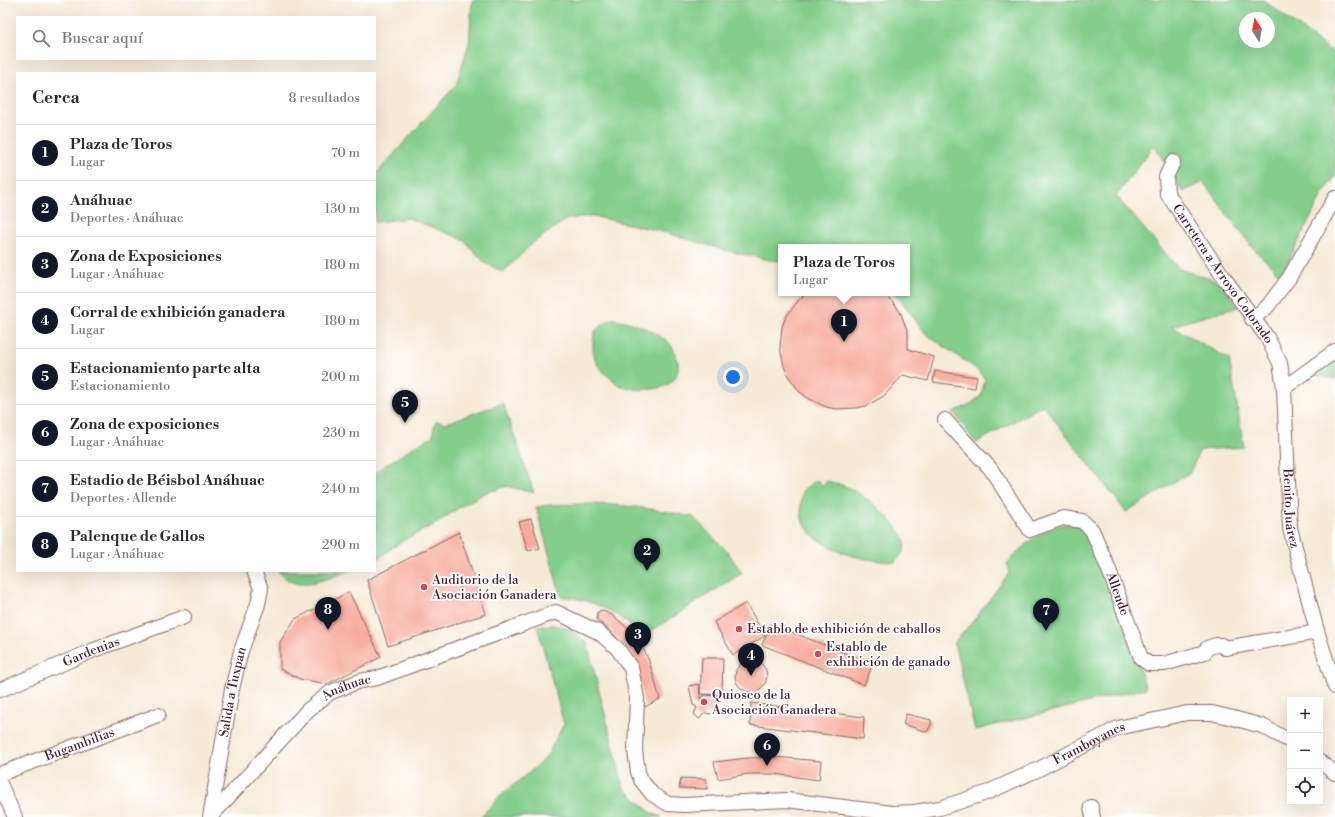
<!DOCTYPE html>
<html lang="es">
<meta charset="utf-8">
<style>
body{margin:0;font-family:"Libre Bodoni",serif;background:#f7f7f7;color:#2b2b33}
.controls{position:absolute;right:12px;bottom:12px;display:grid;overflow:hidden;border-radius:0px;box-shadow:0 4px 16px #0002}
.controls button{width:36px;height:36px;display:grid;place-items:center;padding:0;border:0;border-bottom:1px solid #e1e1e2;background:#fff;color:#2b2b33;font:20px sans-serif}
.compass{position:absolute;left:1239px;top:12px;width:36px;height:36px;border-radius:50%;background:#fff;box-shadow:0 4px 16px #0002;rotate:349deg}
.you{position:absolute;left:733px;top:377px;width:14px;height:14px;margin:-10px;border:3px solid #fff;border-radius:50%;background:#1a73e8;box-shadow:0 0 0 6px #1a73e833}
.badge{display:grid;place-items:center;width:26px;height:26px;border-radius:50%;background:#111827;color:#fff;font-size:13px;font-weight:700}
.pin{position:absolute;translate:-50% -33px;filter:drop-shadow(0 1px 2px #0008)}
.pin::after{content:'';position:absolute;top:21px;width:14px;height:12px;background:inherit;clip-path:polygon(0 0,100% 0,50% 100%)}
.popup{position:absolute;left:778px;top:244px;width:132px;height:52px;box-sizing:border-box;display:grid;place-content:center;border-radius:0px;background:#fff;filter:drop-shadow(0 1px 3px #0005);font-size:13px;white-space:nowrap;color:#7c7c81}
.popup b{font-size:15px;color:#2b2b33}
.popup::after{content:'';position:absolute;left:50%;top:100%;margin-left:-8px;border:8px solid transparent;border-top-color:#fff}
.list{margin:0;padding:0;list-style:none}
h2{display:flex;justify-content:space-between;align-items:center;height:52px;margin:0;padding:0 16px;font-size:17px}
h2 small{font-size:13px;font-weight:400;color:#7c7c81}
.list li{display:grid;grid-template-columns:26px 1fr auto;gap:12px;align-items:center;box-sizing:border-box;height:56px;padding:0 16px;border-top:1px solid #e1e1e2}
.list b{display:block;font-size:15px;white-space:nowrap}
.list p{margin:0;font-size:13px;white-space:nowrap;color:#7c7c81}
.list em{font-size:13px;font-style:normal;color:#7c7c81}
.icon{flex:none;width:22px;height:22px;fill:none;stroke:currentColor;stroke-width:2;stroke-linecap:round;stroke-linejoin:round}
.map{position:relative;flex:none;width:1335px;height:817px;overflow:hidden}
.search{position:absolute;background:#fff;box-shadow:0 4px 16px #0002;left:16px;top:16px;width:360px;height:44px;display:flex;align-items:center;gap:10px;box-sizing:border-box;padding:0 14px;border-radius:0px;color:#7c7c81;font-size:15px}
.panel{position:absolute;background:#fff;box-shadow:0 4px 16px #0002;left:16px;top:72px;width:360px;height:500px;border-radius:0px}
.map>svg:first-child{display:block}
.green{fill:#83ce8b;stroke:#66765b;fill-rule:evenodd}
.building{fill:#f7ab9c}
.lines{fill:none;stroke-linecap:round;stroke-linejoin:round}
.minor-casing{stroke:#866667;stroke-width:16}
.minor{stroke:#fff;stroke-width:14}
.poi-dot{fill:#d1495b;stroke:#fff;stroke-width:1.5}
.labels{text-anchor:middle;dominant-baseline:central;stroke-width:3.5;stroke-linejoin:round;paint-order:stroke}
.street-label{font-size:13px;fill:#4a1f2b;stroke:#fff}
.poi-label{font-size:13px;fill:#4a1f2b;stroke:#fff;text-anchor:start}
</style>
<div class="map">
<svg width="1335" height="817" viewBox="0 0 1335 817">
<rect width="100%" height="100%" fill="#fff"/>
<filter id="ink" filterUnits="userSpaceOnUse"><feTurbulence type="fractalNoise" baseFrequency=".025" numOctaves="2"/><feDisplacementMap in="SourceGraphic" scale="8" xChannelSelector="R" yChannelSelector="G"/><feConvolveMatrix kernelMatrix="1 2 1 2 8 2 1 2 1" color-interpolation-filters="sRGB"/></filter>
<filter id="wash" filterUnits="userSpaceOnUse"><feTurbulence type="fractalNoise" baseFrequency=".012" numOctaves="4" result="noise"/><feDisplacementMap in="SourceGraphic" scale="16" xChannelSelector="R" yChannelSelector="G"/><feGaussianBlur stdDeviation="0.9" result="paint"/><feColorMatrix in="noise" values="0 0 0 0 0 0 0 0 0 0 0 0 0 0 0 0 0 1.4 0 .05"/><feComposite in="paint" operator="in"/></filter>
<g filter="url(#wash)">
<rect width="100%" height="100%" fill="#f6ead6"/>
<g class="green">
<path d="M472,0H1263L1335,54V177L1323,193L1281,276L1252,247L1203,182L1183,192L1154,145L1116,196L1179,269L1220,282L1238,307L1171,326L1229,359L1244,447L1200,450L1190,472L1126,512L1043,405L976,443L953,412L969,405L981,396L985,379L975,368L926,334L899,298L893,293H907V247H781V261L770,260L724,250L660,231L592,216L567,219L534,242L503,272L485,263L464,240L409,218L375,222V175L456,85L469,43ZM1245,18H1269V42H1245Z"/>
<path d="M612,319C626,319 661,333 670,344C674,349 677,357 678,363C679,372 676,379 669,384C658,391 634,391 622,386C619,385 616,383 614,381C602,372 593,363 593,347C593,342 593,336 595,332C598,327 607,322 612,319Z"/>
<path d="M1335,346V379L1309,374Z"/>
<path d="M503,403L534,493L507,486L485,493L463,505L437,523L399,543L375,561V472L412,448L433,436V431L436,421L446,423Z"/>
<path d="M814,481H819L822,486L827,481C853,485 876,504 893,523C898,529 905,536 905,544C905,552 900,556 895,562C865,560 830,555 809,531C808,529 805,526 804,524C799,513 801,501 803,490Z"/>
<path d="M582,504C609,504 635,506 662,511C673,512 681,516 692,516L727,551L742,573L643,636C620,615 594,598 561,597L536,507L550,505Z"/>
<path d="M1065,524L1079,525L1092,536L1146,688L975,730L954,643L975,619L1009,573L1007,564C1021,545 1043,530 1065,524Z"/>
<path d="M278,571H349C338,575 311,585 300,584C291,583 283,577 278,571Z"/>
<path d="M553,625L568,628L587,643L624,789L653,814L662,817H481L498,798L545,759L564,724L537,626Z"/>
</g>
<g id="blocks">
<g class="building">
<path d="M806,293H883L896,306L901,314L908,333V349L934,357L928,381L903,375L884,396L866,406L856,408L836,409L826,407L808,398L800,392L788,376L784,366L780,347L782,327L786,317L798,301Z"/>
<path d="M935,371L977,377L975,388L933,382Z"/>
<path d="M531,519L540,548L528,551L519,522Z"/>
<path d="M459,532L486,614L388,646L367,580Z"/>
<path d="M349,592L381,657L327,684L300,679L280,669V642L295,619Z"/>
<path d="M746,603L765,636L733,655L714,622Z"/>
<path d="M601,610L612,615L632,632L644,650L649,661L660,699L645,707L636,666L634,659L612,632L597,620V613Z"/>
<path d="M771,624L873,664L864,685L762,645Z"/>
<path d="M702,658H723L722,695L700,694Z"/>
<circle cx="751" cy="676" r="16"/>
<path d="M699,684L700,699L705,695L715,696L718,708L712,714L705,713L699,719L694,714L697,707L693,705L689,686Z"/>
<path d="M751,703L864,717L863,739L750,725Z"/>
<path d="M906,714L931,720V725L927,732L903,724Z"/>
<path d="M774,757L821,761L819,780L775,774H748L718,779L714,762L748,758Z"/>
<path d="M681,778L706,779L707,789L679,788Z"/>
</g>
</g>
</g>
<g filter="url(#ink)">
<use href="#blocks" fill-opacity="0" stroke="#866667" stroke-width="1"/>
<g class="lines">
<defs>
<g id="minor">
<path id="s1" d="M1173,162L1166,177L1167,193L1224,278L1267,337L1280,363L1284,388L1290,528L1317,631L1335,687"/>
<path d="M1252,319L1267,307L1289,278L1335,198"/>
<path d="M1284,388L1335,351"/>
<path id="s2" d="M945,420L990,468L1030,530L1063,518L1082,521L1092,530L1109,570L1141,658L1149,664H1164L1205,652L1207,648L1216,645H1221L1225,648L1307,634L1317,631"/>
<path id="s3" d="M0,690L94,650L184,617"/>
<path d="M1320,762L1335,773"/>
<path id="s4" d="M0,774L158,715"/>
<path d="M0,784L15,817"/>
<path d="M1091,807L1093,817"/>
<path id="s5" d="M211,816L308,710L331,692L360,681L377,678L556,612L598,632L617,648L631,668L637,698L635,751L638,772L641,780L652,794L668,804L684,805L787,800L892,813L914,812L940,808L986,793L1039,769L1118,728L1187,713H1212L1233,718L1262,726L1290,741"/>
<path id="s6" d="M210,817L232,689L241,651L258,604L261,589L254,571"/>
</g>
</defs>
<use href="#minor" class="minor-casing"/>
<use href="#minor" class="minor"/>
</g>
</g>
<g class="poi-dot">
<circle cx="424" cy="587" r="4"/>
<circle cx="739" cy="629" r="4"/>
<circle cx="818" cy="654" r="4"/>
<circle cx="704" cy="702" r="4"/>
</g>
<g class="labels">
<g class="street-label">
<text stroke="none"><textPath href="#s1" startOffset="131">Carretera a Arroyo Colorado</textPath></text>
<text stroke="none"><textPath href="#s1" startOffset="383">Benito Juárez</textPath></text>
<text stroke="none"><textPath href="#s2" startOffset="276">Allende</textPath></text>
<text stroke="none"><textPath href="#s3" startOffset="99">Gardenias</textPath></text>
<text stroke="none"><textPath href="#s5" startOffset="189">Anáhuac</textPath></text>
<text stroke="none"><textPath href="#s6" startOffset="127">Salida a Tuxpan</textPath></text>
<text stroke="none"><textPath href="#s4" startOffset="85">Bugambilias</textPath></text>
<text stroke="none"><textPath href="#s5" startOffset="1094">Framboyanes</textPath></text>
</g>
<g class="poi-label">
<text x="432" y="580">Auditorio de la<tspan x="432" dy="15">Asociación Ganadera</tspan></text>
<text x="747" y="629">Establo de exhibición de caballos</text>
<text x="826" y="647">Establo de<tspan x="826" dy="15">exhibición de ganado</tspan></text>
<text x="712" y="695">Quiosco de la<tspan x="712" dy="15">Asociación Ganadera</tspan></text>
</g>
</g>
</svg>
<div class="controls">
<button>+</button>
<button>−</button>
<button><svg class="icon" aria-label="locate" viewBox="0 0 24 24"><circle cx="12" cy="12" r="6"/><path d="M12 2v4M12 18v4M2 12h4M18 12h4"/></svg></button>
</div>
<svg class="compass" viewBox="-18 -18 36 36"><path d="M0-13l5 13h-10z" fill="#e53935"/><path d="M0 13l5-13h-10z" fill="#7c7c81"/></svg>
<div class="you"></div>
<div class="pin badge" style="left:844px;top:342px">1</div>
<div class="popup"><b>Plaza de Toros</b>Lugar</div>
<div class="pin badge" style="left:647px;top:571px">2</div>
<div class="pin badge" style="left:638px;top:655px">3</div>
<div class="pin badge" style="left:751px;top:676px">4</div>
<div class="pin badge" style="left:405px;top:423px">5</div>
<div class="pin badge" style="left:767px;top:766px">6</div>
<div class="pin badge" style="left:1046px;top:631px">7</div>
<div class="pin badge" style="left:328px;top:630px">8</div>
<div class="search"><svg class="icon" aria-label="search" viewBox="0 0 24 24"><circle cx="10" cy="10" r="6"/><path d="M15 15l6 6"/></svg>Buscar aquí</div>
<section class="panel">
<h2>Cerca<small>8 resultados</small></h2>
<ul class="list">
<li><span class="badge">1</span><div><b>Plaza de Toros</b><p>Lugar</p></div><em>70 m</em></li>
<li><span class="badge">2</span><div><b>Anáhuac</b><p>Deportes · Anáhuac</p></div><em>130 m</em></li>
<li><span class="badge">3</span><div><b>Zona de Exposiciones</b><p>Lugar · Anáhuac</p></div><em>180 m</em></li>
<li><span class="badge">4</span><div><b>Corral de exhibición ganadera</b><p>Lugar</p></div><em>180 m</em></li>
<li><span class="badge">5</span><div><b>Estacionamiento parte alta</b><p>Estacionamiento</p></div><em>200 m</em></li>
<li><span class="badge">6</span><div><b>Zona de exposiciones</b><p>Lugar · Anáhuac</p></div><em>230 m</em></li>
<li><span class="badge">7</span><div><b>Estadio de Béisbol Anáhuac</b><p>Deportes · Allende</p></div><em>240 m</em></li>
<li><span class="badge">8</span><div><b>Palenque de Gallos</b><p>Lugar · Anáhuac</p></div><em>290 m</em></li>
</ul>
</section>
</div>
